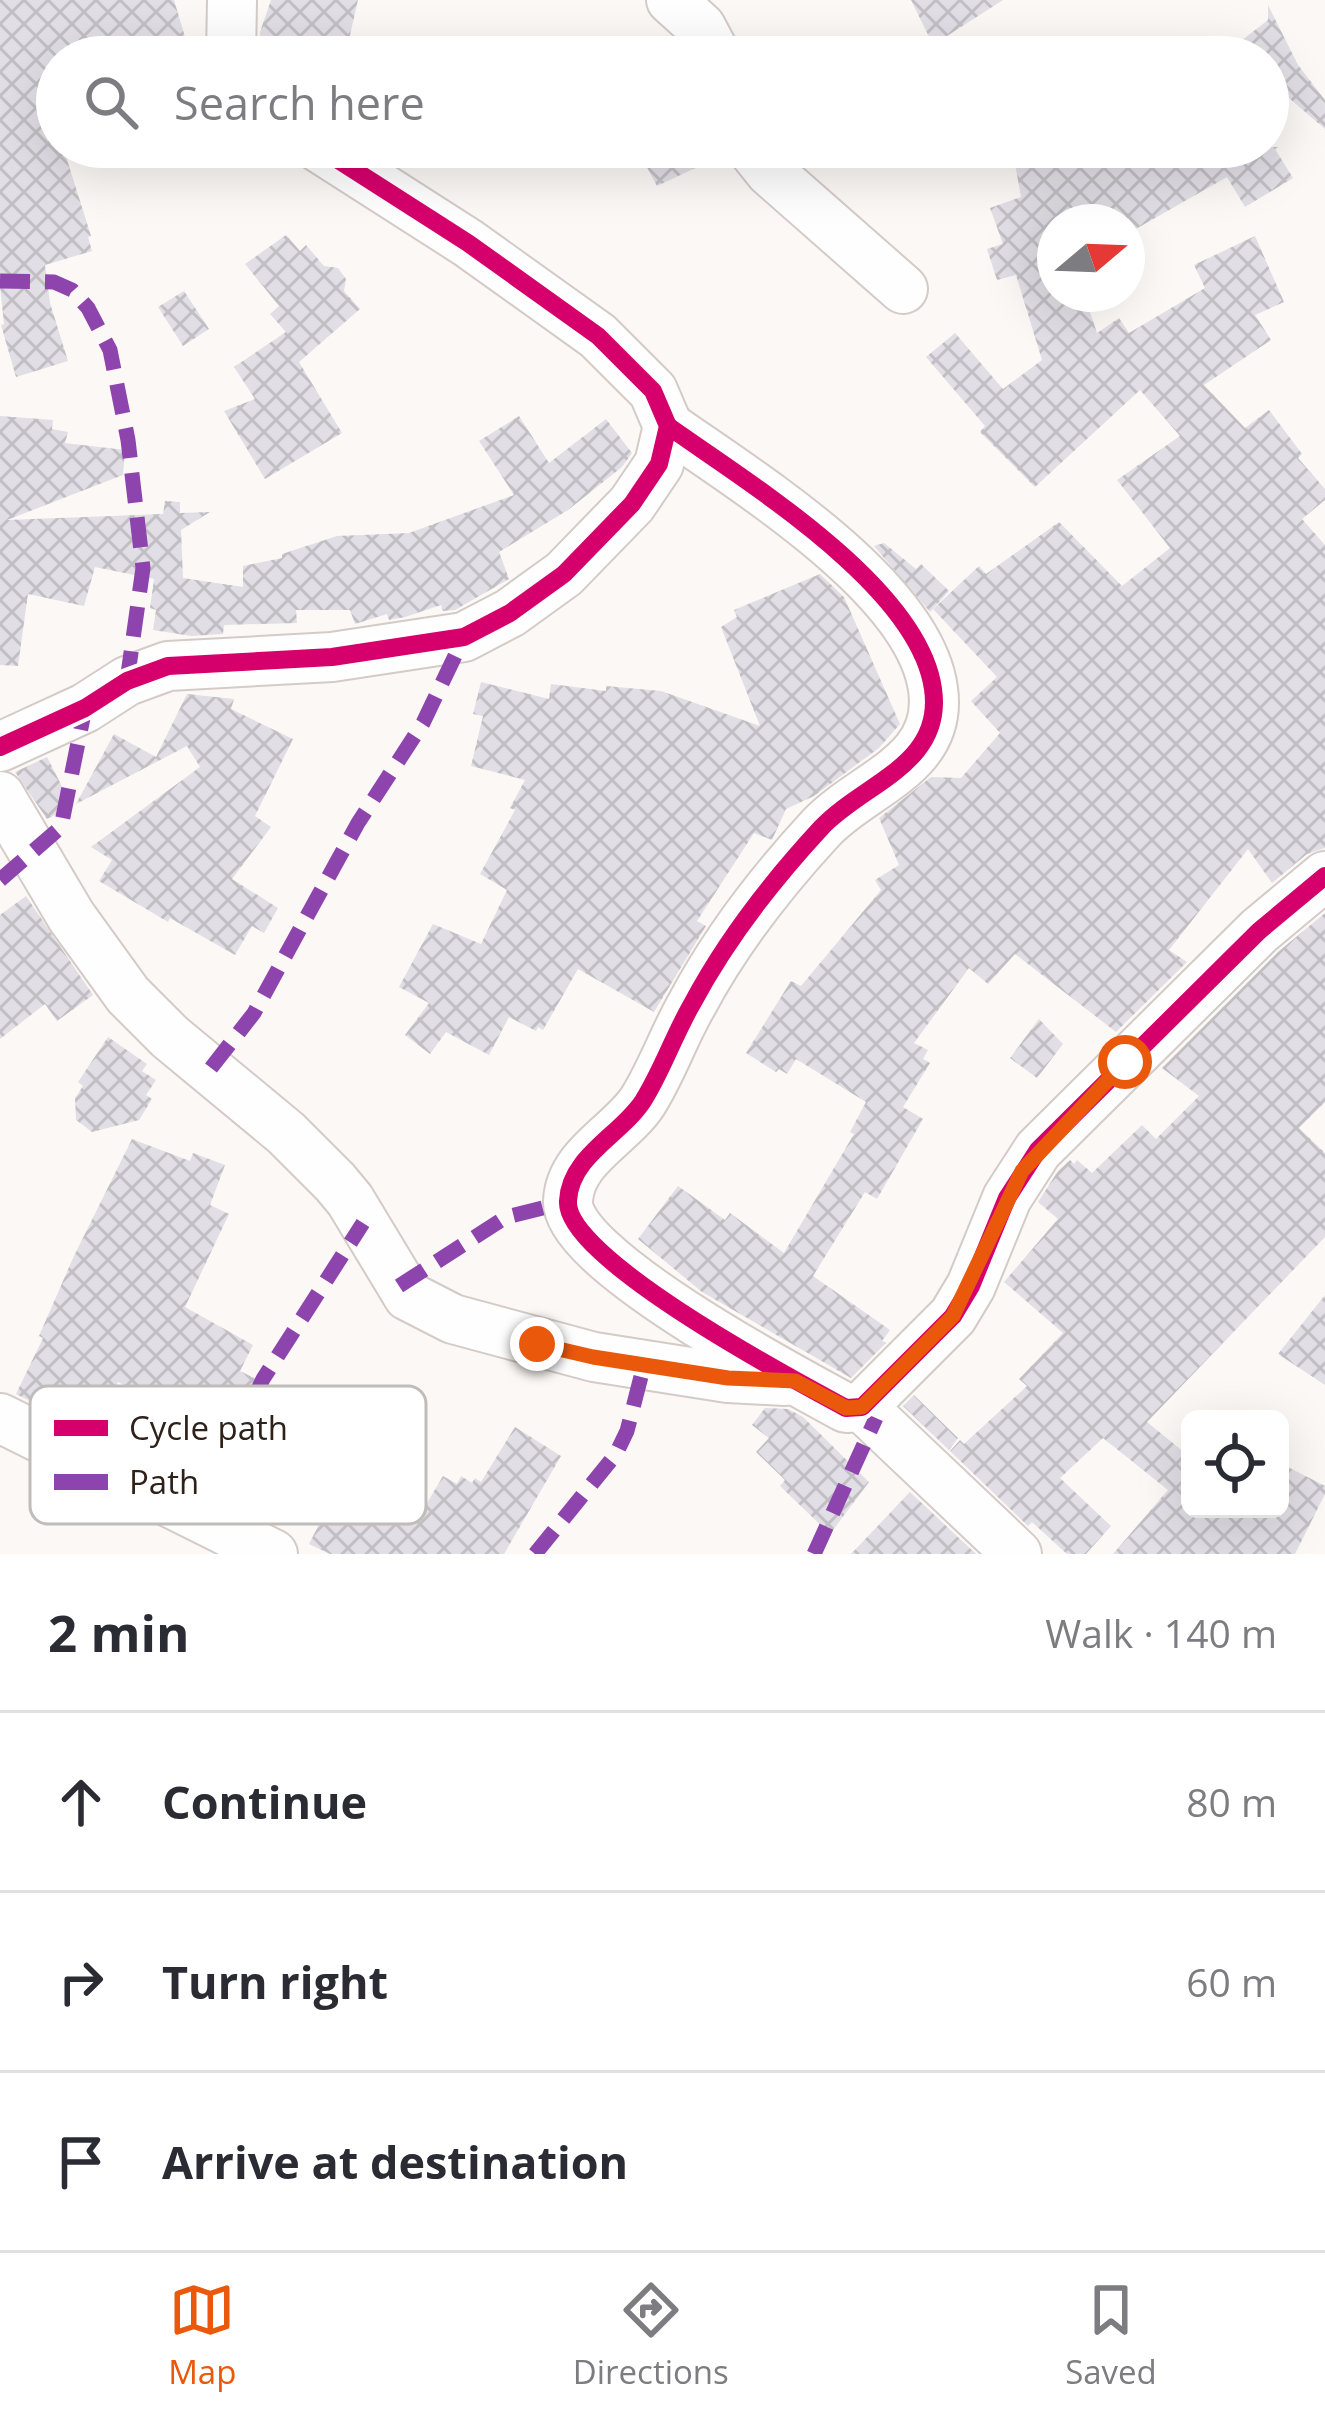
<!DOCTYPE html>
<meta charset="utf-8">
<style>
body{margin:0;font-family:"Open Sans",sans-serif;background:#f2f2f3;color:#2b2b33}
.controls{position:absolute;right:36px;bottom:36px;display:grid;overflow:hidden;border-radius:18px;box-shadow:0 12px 48px #0002}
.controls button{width:108px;height:108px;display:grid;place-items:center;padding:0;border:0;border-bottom:3px solid #e1e1e2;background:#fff;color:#2b2b33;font:60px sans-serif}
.compass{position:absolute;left:1037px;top:204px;width:108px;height:108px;border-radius:50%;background:#fff;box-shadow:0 12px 48px #0002;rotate:71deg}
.stop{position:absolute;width:36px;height:36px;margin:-27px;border:9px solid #ea580c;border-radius:50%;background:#fff}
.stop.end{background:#ea580c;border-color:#fff;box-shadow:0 3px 12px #0008}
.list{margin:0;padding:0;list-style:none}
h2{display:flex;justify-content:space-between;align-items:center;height:156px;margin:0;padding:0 48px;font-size:51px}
h2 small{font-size:39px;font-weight:400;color:#7c7c81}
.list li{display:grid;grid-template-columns:78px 1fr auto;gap:36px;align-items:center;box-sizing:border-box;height:180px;padding:0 48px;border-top:3px solid #e1e1e2}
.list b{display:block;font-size:45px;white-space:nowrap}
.list em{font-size:39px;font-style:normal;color:#7c7c81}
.icon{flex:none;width:66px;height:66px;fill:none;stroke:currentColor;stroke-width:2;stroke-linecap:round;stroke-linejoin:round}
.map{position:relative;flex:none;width:1325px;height:1554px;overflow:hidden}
.search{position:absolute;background:#fff;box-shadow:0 12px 48px #0002;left:36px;right:36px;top:36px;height:132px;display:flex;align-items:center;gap:30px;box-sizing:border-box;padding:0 42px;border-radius:66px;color:#7c7c81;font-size:45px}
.sheet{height:696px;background:#fff}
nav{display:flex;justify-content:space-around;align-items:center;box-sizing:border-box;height:168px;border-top:3px solid #e1e1e2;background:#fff;font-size:33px;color:#7c7c81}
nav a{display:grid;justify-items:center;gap:6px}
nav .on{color:#ea580c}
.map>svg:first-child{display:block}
.building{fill:url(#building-cross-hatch)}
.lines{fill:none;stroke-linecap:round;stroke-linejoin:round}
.minor-casing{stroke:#d4cbc7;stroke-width:52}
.minor{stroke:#fffefe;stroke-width:48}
.quiet{stroke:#8e44ad;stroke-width:15;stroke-dasharray:30 15;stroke-linecap:butt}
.cycleway-casing{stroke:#fff;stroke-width:26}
.cycleway{stroke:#d6006c;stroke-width:18}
.route{stroke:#ea580c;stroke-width:15}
.key{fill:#fff;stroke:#c0bcba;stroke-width:3}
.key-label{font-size:33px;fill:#2e211a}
</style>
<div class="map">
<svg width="1325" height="1554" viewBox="0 0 1325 1554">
<defs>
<pattern id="building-cross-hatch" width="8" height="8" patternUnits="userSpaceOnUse" patternTransform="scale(3)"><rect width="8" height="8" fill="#e1dfe5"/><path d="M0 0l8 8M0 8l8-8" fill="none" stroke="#c1bfc4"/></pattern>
</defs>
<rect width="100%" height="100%" fill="#fcf8f6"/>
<g class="building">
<path d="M0,0H174L191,57H57V147H63L91,236L88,237L92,251L45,265L50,303L68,361L16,377L1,325L4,324L0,286Z"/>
<path d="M271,0H358L345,57H260V32Z"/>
<path d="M911,0H1003L933,45Z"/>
<path d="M1268,5L1298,65L1325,100V129L1268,80V57H1220L1268,20Z"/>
<path d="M636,147H722L723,155L657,186Z"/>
<path d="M1012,147H1058L1061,162L1112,147H1278L1275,149L1293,178L1245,207L1227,177L1127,234V222H1055V294H1084L1097,333L1119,318L1129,333L1205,288L1194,265L1255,236L1284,302L1255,315L1271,340L1204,385L1245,428L1269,410L1302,454L1298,458L1325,489V500L1302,519L1325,545V848L1307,854L1272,883L1248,849L1169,950L1187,962L1116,1032L1015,954L988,984L969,968L914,1043L928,1050L923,1059L930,1063L903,1107L923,1119L877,1199L865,1192L813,1276L890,1330L882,1341L886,1343L851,1378L702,1292L638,1239L678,1186L725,1220L730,1213L784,1253L854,1134L850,1132L866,1102L796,1059L787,1074L779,1069L776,1072L746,1053L791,981L801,986L881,890L875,880L899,865L879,818L931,777L961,778L1000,733L971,701L997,677L933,609L979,566L986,574L1059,522L1122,586L1170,548L1117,480L1180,436L1140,390L1035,487L980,432L985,426L926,357L955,333L1003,389L1042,360L1016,275L997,280L987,249L1003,244L990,208L1021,197Z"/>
<path d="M286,235L300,251L306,245L324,266L338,268L346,279L344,291L360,309L299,362L342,433L265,479L224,411L255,399L234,367L286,332L270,314L279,306L245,264Z"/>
<path d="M184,291L209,329L183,346L158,307Z"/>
<path d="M0,416L53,420L52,429L68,432L65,443L125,450L123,475L7,520L163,514L165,501L180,502V513L210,512L181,530L183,578L243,587V566L282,558V554L337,536L409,533L514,495L479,441L519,416L549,463L606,419L632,453L622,467L568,510L499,552L509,579L455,610L443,611L441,605L405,617L389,620L387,614L355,624L350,610H296L297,623L224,625L223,634L191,636L153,630L156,610L150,608L154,579L95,567L84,606L28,594L18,666L0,665Z"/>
<path d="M884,543L916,569L921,564L949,591L930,612L874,546Z"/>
<path d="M820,574L844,597L900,724L879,748L814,796L786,809L772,840L754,833L697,921L706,926L654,1012L578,969L543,1030L538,1027L536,1031L509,1017L489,1055L446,1032L430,1054L405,1035L429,1003L399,987L433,924L481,944L507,890L480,874L515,810L510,808L525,780L471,766L483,716L473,714L481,682L549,699L551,684L606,691V686L661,691L760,726L721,627L737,617L734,610Z"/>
<path d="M187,694L234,699L231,709L293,739L255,816L271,827L232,879L278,908L264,933L252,926L235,955L170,918L168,922L99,881L112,860L91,847L200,767L187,746L76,804L114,734L156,757Z"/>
<path d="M47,757L72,806L47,819L15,772Z"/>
<path d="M26,896L93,995L57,1021L45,1004L0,1039V915Z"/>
<path d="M1325,913V1102L1299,1128L1325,1153V1237L1147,1422L1190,1457V1509H1280V1463L1325,1486V1494L1295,1554H1113L1168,1490L1103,1438L1060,1478L1111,1526L1086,1554H1067L1032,1522L1028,1526L950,1451L960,1440L964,1444L1027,1386L1019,1379L1063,1333L1004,1282L1058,1219L1038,1202L1058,1171L1070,1160L1074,1164L1077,1160L1092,1173L1142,1125L1156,1139L1199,1096L1162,1068L1278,952Z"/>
<path d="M1039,1019L1063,1044L1037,1078L1010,1058Z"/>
<path d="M108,1037L147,1064L142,1071L156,1080L146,1095L152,1099L139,1120L92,1132L76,1120L75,1098L83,1086L78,1082Z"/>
<path d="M132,1139L190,1161L193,1153L225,1165L210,1205L229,1214L185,1307L253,1345L240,1371L290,1396L259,1456L118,1382L94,1433L16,1394L43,1338L39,1336L73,1258Z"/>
<path d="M1325,1295V1385L1278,1354Z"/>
<path d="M914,1395L958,1438L949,1450L903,1406Z"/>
<path d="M765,1408L788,1409L803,1417L869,1482L830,1534L780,1486L785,1480L756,1452L769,1438L752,1425Z"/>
<path d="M515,1427L561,1456L504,1554H330L309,1544L333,1497L369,1515L379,1495L420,1515L443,1476L457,1484L461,1476L472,1483L475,1478L481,1482Z"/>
<path d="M910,1492L976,1554H851Z"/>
</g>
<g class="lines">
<defs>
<g id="minor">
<path d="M671,0L701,27L717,57"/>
<path d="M231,57L232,0"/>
<path d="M750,147L770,172L903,289"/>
<path d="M668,426C747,482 919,587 933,689C944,765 863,783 821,828C772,881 726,940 692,1004C674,1035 662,1071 643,1101C621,1135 570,1156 568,1201C564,1258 796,1381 846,1408L862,1407L953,1316L971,1286L1007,1198L1038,1150L1259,931L1325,876"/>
<path d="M0,747L85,708L127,681L168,666L332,657L464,637L510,613L564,574L632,504L659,464L668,426L653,391L598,336L468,243L318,147"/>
<path d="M0,796L71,916L128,995L170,1037L286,1133L335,1182L350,1200L408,1296L453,1319L594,1357L728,1378L785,1381"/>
<path d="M862,1407L1017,1554"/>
<path d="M0,1418L273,1554"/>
</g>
</defs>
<use href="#minor" class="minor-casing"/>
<use href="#minor" class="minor"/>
<g class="quiet">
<path d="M0,281L54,282L72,290L88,308L110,350L128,440L143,568L127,681"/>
<path d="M0,880L61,827L85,708"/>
<path d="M211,1068L254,1013L358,823L423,723L464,637"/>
<path d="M399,1286L506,1217L567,1202"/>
<path d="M197,1517L263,1379L363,1223"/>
<path d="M535,1554L616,1454L627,1431L644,1365"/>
<path d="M814,1554L876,1418"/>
</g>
<defs>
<g id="cycleway">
<path d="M668,426C747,482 919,587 933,689C944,765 863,783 821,828C772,881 726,940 692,1004C674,1035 662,1071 643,1101C621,1135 570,1156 568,1201C564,1258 796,1381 846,1408L862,1407L953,1316L971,1286L1007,1198L1038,1150L1259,931L1325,876"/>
<path d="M0,747L85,708L127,681L168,666L332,657L464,637L510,613L564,574L632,504L659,464L668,426L653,391L598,336L468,243L318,147"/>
</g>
</defs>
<use href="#cycleway" class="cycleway-casing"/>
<use href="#cycleway" class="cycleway"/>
</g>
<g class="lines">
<path class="route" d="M537,1344L593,1357L728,1378L795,1381L846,1408L862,1407L953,1316L1022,1171L1125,1062"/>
</g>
<rect x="30" y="1386" width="396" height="138" rx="18" class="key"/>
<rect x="54" y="1420" width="54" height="16" fill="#d6006c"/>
<rect x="54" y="1474" width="54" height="16" fill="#8e44ad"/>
<g class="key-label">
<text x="129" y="1440">Cycle path</text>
<text x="129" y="1494">Path</text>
</g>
</svg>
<div class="controls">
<button><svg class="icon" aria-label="locate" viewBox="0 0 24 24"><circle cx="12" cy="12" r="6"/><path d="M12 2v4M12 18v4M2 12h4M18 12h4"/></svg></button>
</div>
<svg class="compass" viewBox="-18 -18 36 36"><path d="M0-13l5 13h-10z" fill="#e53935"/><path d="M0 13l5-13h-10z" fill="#7c7c81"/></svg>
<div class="stop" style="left:1125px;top:1062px"></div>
<div class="stop end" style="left:537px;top:1344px"></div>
<div class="search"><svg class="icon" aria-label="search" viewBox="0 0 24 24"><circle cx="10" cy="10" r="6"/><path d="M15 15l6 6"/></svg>Search here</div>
</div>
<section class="sheet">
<h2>2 min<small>Walk · 140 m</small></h2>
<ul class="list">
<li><svg class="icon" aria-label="ahead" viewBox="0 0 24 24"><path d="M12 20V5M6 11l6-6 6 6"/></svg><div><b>Continue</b></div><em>80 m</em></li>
<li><svg class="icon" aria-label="right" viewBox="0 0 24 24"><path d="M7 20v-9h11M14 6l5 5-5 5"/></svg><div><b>Turn right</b></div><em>60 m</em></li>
<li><svg class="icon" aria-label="arrive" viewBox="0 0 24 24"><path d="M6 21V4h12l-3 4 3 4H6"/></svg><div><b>Arrive at destination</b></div></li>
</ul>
</section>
<nav>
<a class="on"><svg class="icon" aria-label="map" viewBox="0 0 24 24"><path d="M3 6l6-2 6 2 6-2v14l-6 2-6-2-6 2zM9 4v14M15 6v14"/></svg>Map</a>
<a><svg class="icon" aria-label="directions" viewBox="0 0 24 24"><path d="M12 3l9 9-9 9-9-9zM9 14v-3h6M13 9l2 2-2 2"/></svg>Directions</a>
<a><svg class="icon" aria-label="saved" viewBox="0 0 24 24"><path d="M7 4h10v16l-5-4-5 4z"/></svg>Saved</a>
</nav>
